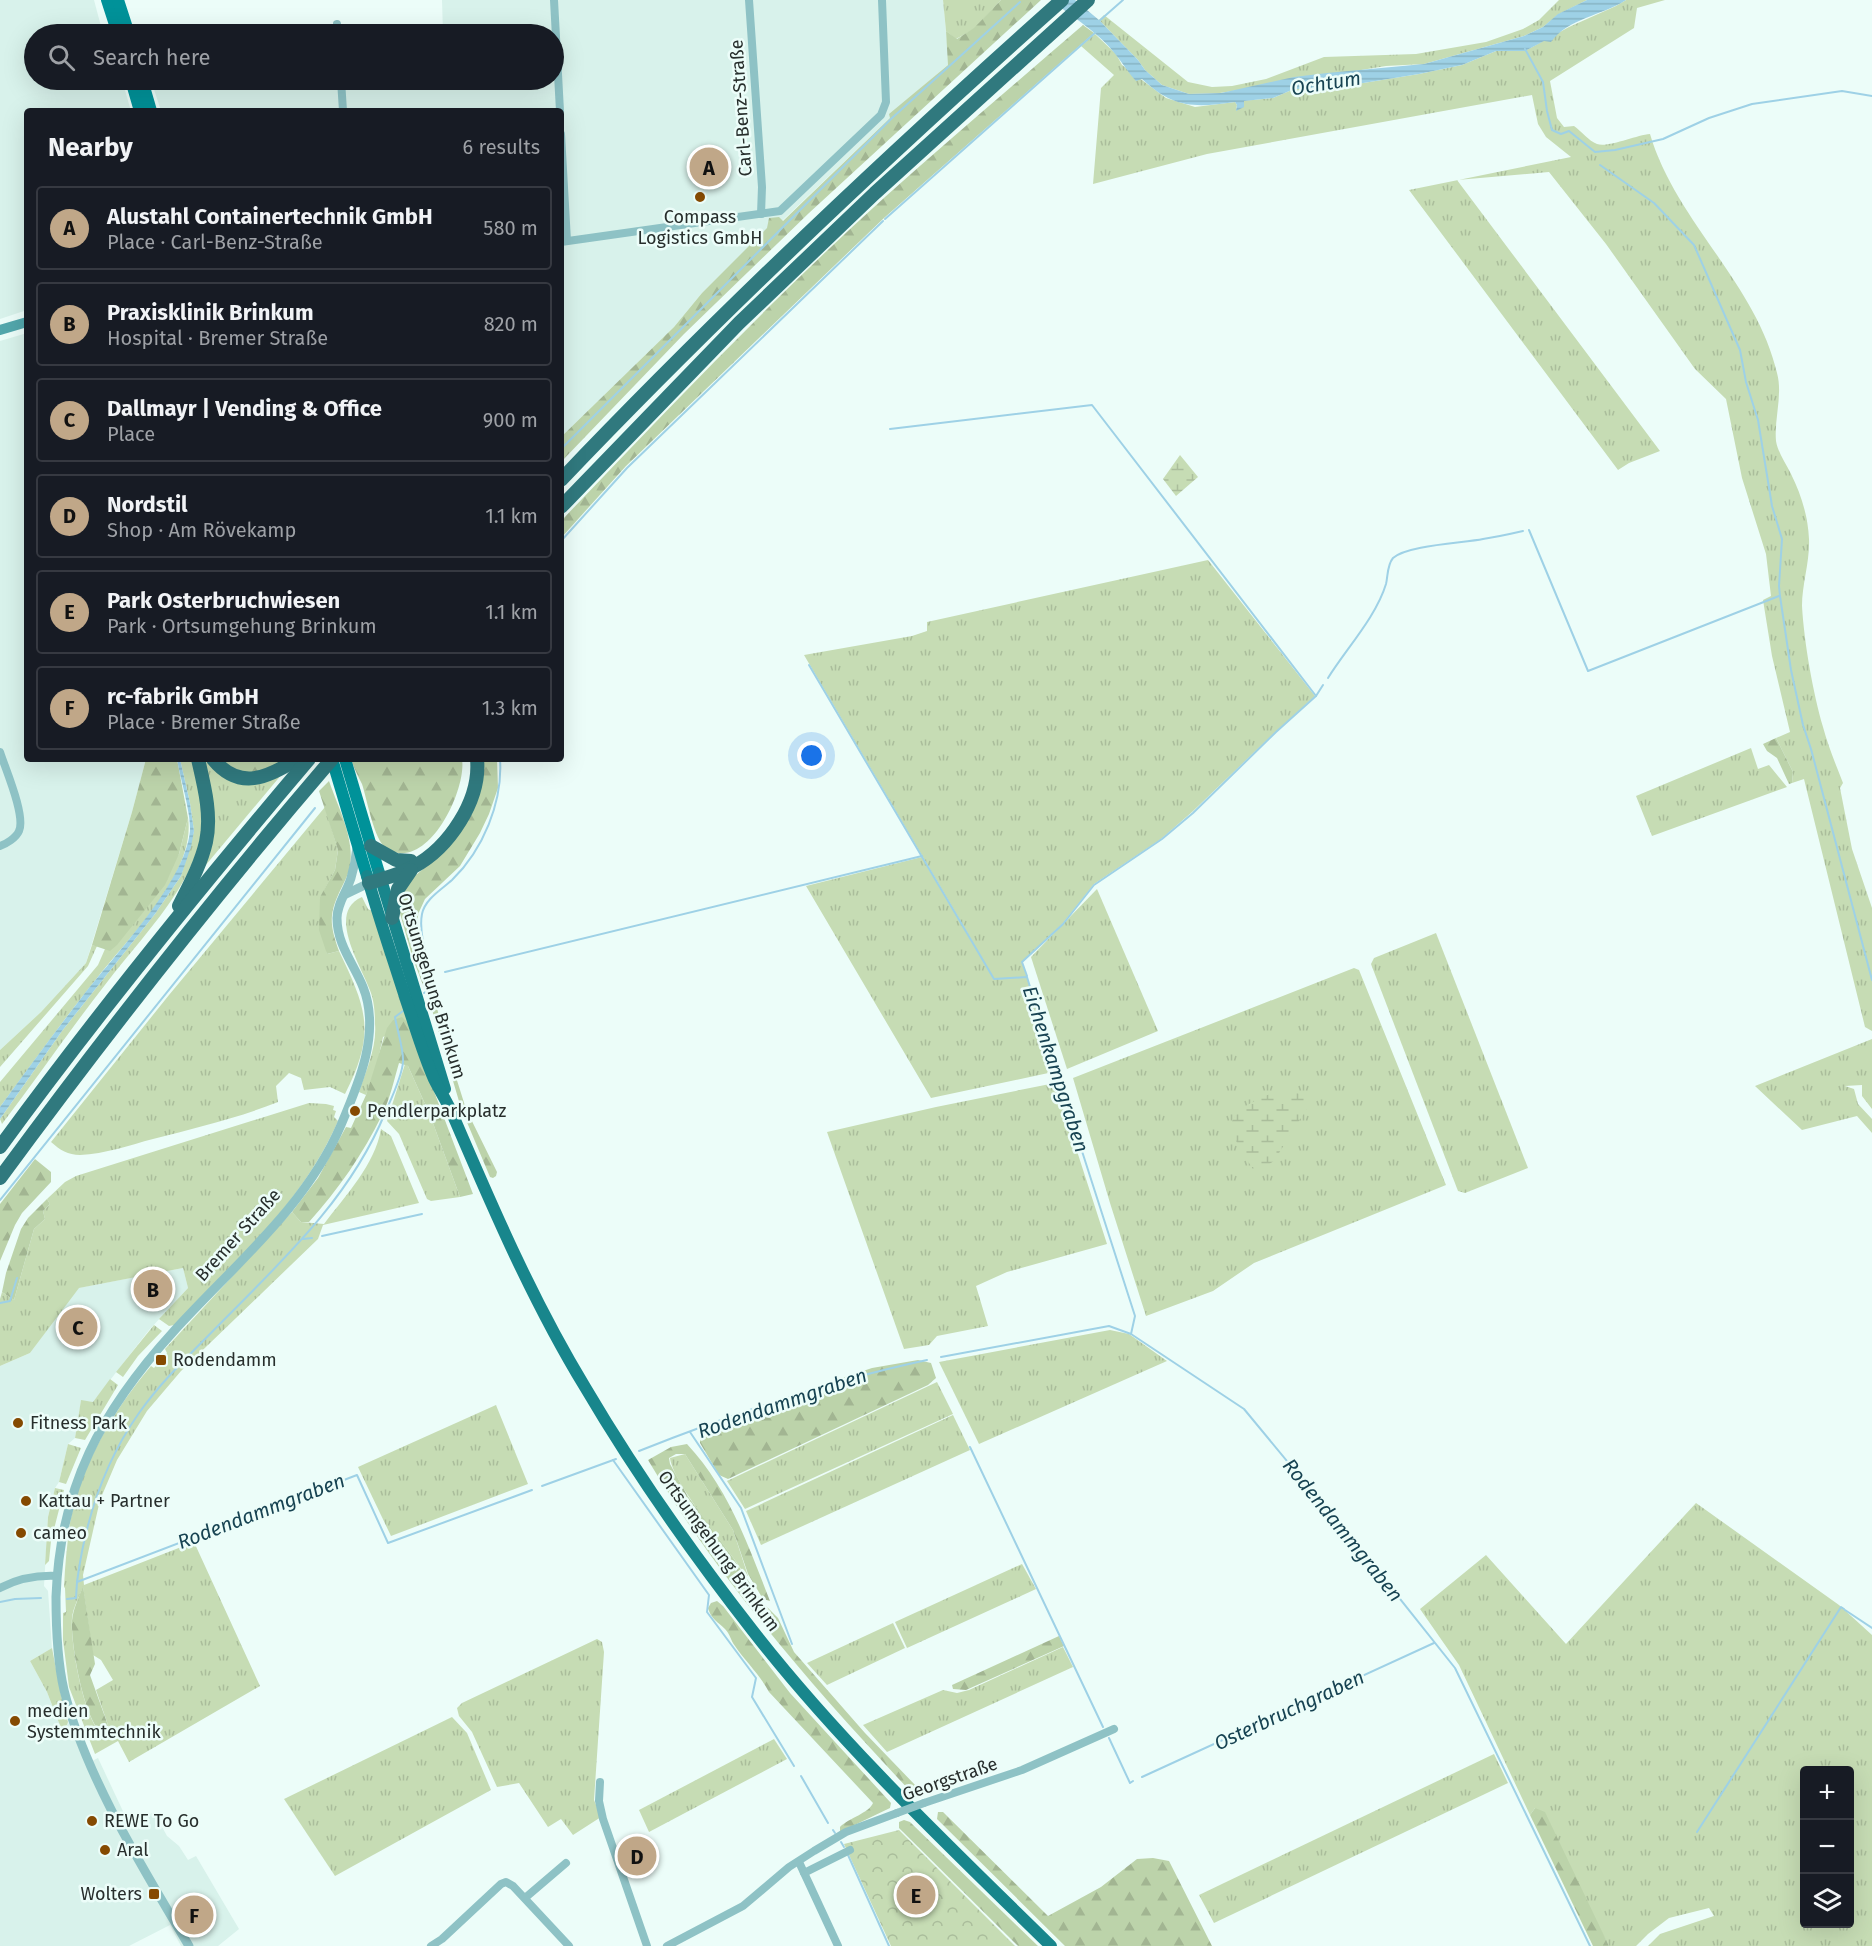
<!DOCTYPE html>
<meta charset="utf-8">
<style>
body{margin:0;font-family:"Fira Sans",sans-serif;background:#20242c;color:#f1f3f6}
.controls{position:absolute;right:18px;bottom:18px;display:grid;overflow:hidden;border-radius:6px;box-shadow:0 6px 24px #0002}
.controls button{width:54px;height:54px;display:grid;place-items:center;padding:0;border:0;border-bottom:2px solid #363941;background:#171b24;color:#f1f3f6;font:30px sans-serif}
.you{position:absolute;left:812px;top:756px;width:21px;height:21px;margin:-15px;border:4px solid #fff;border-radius:50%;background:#1a73e8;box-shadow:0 0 0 9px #1a73e833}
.badge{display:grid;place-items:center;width:39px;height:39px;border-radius:50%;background:#c0a788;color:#111;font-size:20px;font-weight:700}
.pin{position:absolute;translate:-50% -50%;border:3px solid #fff;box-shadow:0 2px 6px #0006}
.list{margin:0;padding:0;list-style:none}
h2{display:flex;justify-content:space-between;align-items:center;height:78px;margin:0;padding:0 24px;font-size:26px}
h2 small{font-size:20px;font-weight:400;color:#9ea1a6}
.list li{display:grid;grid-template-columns:39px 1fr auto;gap:18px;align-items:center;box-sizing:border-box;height:84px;margin:0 12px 12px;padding:0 12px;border:2px solid #363941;border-radius:6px}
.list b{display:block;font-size:22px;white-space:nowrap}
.list p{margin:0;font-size:20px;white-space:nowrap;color:#9ea1a6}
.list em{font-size:20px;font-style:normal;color:#9ea1a6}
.icon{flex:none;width:33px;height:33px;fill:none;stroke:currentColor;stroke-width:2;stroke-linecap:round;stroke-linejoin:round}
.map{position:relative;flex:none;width:1872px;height:1946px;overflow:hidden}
.search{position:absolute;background:#171b24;box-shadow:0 6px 24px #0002;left:24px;top:24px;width:540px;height:66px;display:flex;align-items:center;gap:15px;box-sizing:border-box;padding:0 21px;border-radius:33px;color:#9ea1a6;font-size:22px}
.panel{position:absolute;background:#171b24;box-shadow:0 6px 24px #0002;left:24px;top:108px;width:540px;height:654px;border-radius:6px}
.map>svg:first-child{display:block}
.built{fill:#d8f2eb}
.grass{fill:url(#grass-tufts);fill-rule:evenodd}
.forest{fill:url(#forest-firs)}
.wetland{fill:url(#wetland-marsh)}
.park{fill:url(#park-crowns)}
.water{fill:url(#water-rules)}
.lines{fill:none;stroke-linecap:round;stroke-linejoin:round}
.stream{stroke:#9ed1e6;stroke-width:2}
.minor{stroke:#8ec2c5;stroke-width:8}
.tertiary{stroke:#8ec2c5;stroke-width:9}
.secondary{stroke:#52a7ac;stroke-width:10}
.primary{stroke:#009299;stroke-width:12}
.trunk{stroke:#18868c;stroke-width:12}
.motorway{stroke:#30797e;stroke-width:14}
.minor-bridge{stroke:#8ec2c5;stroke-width:8}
.poi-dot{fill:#854a01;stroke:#ecfdf9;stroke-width:2}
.labels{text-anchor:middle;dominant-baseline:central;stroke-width:5;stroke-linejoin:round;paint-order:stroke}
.street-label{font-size:18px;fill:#272e2c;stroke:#ecfdf9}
.poi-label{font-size:18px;fill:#272e2c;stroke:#ecfdf9;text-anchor:start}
.water-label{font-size:20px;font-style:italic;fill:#174352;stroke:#ecfdf9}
</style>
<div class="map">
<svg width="1872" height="1946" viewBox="0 0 1872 1946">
<defs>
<pattern id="grass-tufts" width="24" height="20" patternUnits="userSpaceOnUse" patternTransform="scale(1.5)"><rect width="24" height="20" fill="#c6dcb4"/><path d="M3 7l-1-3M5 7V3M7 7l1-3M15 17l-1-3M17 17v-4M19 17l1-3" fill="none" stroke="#aabd9b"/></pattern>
<pattern id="forest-firs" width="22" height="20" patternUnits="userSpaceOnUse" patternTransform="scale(1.5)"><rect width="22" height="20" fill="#bcd3aa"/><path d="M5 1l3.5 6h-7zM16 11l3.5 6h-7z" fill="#a2b592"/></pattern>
<pattern id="wetland-marsh" width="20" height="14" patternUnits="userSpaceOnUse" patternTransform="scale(1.5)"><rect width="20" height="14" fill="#c6dcb4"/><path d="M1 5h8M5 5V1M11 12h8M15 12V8" fill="none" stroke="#aabd9b"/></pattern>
<pattern id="park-crowns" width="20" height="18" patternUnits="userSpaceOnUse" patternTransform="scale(1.5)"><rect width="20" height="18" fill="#c6dcb4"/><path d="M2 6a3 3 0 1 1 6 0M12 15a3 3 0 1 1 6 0" fill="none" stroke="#aabd9b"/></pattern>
<pattern id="water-rules" width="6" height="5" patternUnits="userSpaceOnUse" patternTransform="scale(1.5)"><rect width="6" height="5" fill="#9ed1e6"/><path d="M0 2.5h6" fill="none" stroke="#88b4c5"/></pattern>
</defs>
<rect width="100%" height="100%" fill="#ecfdf9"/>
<g class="built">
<path d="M0,0H94L103,34H34V80H122L131,111H27V310L0,319Z"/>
<path d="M442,0H943L949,64L890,114V118L782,221L768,228L702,293L674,327L561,437V111H161L151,80H554V34H443Z"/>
<path d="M27,333V759H146L132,812L86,963L41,1012L0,1050V341Z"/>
<path d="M183,1268L188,1288L149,1330L93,1402L81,1401L75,1438L68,1444L59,1482L55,1488L48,1517L44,1586L48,1591L52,1648L30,1661L47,1692L61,1728L67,1725L68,1722L86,1764L98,1758L129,1824L154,1812L167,1836L179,1846L188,1860L196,1856L239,1929L218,1946H181L170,1925L129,1946H0V1366L30,1353L78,1288Z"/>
</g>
<g class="grass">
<path d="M943,0H1001L974,29L956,39L946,31Z"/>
<path d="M1559,0H1587L1559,14L1543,27L1524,36L1424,64L1386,66L1220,93L1189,94L1162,85L1145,70L1138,60L1099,20L1104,15L1188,82L1212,87L1232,86L1266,79L1324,57L1416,54L1486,42L1523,29L1539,20Z"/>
<path d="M1626,0H1665L1637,8L1634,28L1550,81L1557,118L1564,127L1574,126C1581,131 1589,141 1597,144C1608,148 1636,135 1650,134C1676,222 1756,283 1777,373C1783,395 1774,418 1776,441C1778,453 1786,463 1791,474C1801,494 1808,516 1809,539C1810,561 1802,584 1802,606C1804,642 1813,693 1823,727C1828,746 1836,765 1843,783L1840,788L1852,849L1872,908V1031L1865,1027L1804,779L1792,783L1793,772L1776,738L1790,732L1772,656L1763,600L1771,596L1766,554L1742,478L1726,399L1695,369L1606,244L1549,172L1457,180L1660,451L1629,463L1618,470L1409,190L1571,157L1546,137L1538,124L1532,95L1207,154L1093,184L1101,88L1114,75L1081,46L1095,34L1116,54L1122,65L1166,98L1195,107L1235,102L1237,105L1236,110L1243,101L1273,98L1294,89H1326L1419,74L1462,65L1496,51H1525L1569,27L1616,6Z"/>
<path d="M1208,560L1315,696L1269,738L1192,812L1161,839L1094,884L1063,923L1022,962L1038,1013L1033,1021L1035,1028L1042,1035L1044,1034L1053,1072L931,1098L806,886L922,857L977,949L804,655L912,636L927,631V622Z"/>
<path d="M1751,748L1758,769L1769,765L1787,787L1652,836L1636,796Z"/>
<path d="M180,759H192C198,787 207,816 199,845C183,897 141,938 108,981C71,1028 38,1077 2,1124L0,1119L62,1031L155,914L181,876L194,831L190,803Z"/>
<path d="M202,759H205L208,763L282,774L205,866Z"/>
<path d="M325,807L338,850L335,870L320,898L327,954L339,951C367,1009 376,1033 345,1094L330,1087L304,1090L301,1078L289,1073L276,1086L278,1102C238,1118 195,1128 153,1139C130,1145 105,1154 80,1155C68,1155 60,1150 51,1142L169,995Z"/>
<path d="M188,818C191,837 184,858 175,875C155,913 123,945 97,978C63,1020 32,1064 0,1107V1082L98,965L105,949L179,854Z"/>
<path d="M1097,889L1158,1031L1067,1069L1031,957Z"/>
<path d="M362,897L368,909L374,912L408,1023L383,1037L377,1064L366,1095L359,1092C366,1071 377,1047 375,1024C375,1012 374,999 369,988C361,966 326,912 362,897Z"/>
<path d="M1436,933L1528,1168L1465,1193L1458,1191L1371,964L1374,958Z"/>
<path d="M92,945L97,946L88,966L0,1067V1050L41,1012L86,963Z"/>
<path d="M1354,968L1359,970L1446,1185L1254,1263L1213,1291L1146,1316L1110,1203L1073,1078Z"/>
<path d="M1872,1039V1109L1862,1096V1085L1845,1086L1854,1089L1858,1104L1872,1119V1133L1857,1116L1802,1130L1755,1086Z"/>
<path d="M405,1064L408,1066L430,1115L460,1197L431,1201L427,1199L399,1134L387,1121Z"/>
<path d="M1055,1083L1107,1244L1007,1272L976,1286L988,1326L937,1336L929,1345L904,1349L827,1132L936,1107Z"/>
<path d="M309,1103L326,1104L334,1106L333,1110L336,1111L334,1117L338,1121C303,1202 234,1263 174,1325L169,1326L159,1319L188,1288L183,1268L79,1288L30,1353L0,1366V1299L2,1292L14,1300L34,1229L45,1219L43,1211L50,1204L47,1199L65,1182L76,1176Z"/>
<path d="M381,1129L391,1136L419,1203L323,1225L318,1239L181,1371L147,1411L117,1460L100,1500L83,1575L84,1585L194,1542L260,1686L129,1762L118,1741L95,1754L69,1687L63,1640V1613L66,1612L65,1588L64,1587C65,1566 67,1544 70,1523C81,1465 113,1411 151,1366L154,1368L167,1353L165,1349L292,1212L301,1222L324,1224C345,1196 375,1165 381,1129ZM83,1587L93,1655L101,1660L113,1680L96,1690L110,1731L103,1735C84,1721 70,1643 72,1618C73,1608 79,1597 83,1587Z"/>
<path d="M154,1325L162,1331L138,1356L123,1377L116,1372Z"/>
<path d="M1110,1330L1129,1334L1167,1361L979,1444L939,1362Z"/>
<path d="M110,1379L118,1385L85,1440L75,1438L81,1400L93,1402Z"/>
<path d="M937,1382L953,1414L745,1509L727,1481Z"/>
<path d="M496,1405L528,1484L391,1536L358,1467Z"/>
<path d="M953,1415L970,1450L761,1545L746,1511Z"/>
<path d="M68,1444L81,1448L66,1484L59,1482Z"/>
<path d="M685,1454L733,1530L748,1576L745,1575C729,1549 673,1484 670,1458Z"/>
<path d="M55,1488L64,1490L51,1541L49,1561L45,1565L48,1517Z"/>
<path d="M1696,1503L1839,1605L1872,1635V1946H1648L1660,1934L1714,1916L1709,1908L1669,1918L1648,1934L1636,1946H1609L1535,1808L1530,1815L1459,1665L1420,1609L1486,1555L1566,1644ZM1804,1770H1850V1924H1804Z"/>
<path d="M1022,1564L1036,1589L907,1648L895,1622Z"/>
<path d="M893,1623L905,1648L827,1685L807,1663Z"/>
<path d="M597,1639L602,1642L604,1652L594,1800L601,1817L573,1835L561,1819L548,1827L519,1783L497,1787L472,1732L459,1716L457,1708L462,1703Z"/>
<path d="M1063,1647L1073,1667L887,1752L863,1725L943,1690L957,1693L969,1690Z"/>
<path d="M52,1648L61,1695L68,1722L67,1725L61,1728L47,1692L30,1661Z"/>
<path d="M452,1717L467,1733L491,1790L335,1876L284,1799Z"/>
<path d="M774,1739L787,1759L649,1832L639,1810Z"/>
<path d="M1494,1754L1508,1783L1214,1923L1199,1895Z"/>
</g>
<g class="forest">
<path d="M1001,0H1041L809,213L684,334L561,462V437L674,327L702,293L767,228L769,218L779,217L783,221L890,118L889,114L948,65L946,31L957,39L974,28Z"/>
<path d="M1083,25L1094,33L884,218L626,466L561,538V521C666,411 771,300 885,197C950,139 1017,82 1083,25Z"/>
<path d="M1776,738L1793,772L1792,783L1789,784L1777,758L1767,751L1763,744Z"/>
<path d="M146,759H177L188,818L179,854L165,885L117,945L110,951L92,945L132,812Z"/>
<path d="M220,759H289L265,773L237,772Z"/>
<path d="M351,759H462C467,791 426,875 386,848C374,840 367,799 362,784C358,776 354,768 351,759Z"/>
<path d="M481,759H497L498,788L489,814L480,833L460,866L425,899L419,912L417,920L421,950L455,1074L466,1109L497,1172L496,1176L493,1178L490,1177L461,1108L430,1003L413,959L399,910L400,898L411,879L445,851Z"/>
<path d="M329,781C338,807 355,839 350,867C348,876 343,884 339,893C328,916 331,928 339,951L327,954L319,930L320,897L335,870L338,850L319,791Z"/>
<path d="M402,1017L408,1023L473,1194L460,1197L430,1115L408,1066L399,1063C394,1080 390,1099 382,1115C363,1154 338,1190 309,1222H301L292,1212L318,1178L346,1127L351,1128L366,1095L387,1028L393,1020Z"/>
<path d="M35,1159L51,1172V1182L22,1213L15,1225L0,1261V1204Z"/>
<path d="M47,1199L50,1204L43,1211L45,1219L34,1229L14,1300L2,1292L6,1273L21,1229L28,1218Z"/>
<path d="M918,1360L931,1363L936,1378L928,1385L728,1479L719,1475L700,1443V1439L830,1382L872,1368Z"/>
<path d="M687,1444C729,1489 748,1545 770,1601L763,1599L748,1574L733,1530L685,1454H676L669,1458L670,1464L687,1495L734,1559L762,1602L778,1618L794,1652L865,1733L917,1787V1792L912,1793C815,1690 721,1583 648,1460L671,1447Z"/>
<path d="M83,1586L95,1664L90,1675L110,1731L103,1735C84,1720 71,1646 72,1621C73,1609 79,1597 83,1586Z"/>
<path d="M717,1601L723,1606L790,1693L891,1803L890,1808L840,1832V1827C849,1818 869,1813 873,1803L769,1692C760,1675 746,1662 735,1646C731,1641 730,1634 725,1629C718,1622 711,1619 708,1608L711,1603Z"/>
<path d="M1059,1636L1064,1646L966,1690L953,1689L952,1685Z"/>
<path d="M1535,1808L1545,1812L1609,1946H1593L1530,1815Z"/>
<path d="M938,1812H943L1048,1916L1101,1887L1137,1859L1153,1858L1169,1861L1212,1946H1065L937,1819Z"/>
<path d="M904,1820L910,1822L1038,1946H1018L899,1828V1822Z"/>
</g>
<g class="wetland">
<path d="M1180,455L1198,477L1176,496L1163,479Z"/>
<path d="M1282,1090C1296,1091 1303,1093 1309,1105L1274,1161L1263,1168L1253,1169C1247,1160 1232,1137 1231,1127C1231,1108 1268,1094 1282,1090Z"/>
</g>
<path class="park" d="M899,1830L1015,1946H891L844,1844Z"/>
<g class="water">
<path d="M1051,0H1075L1099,20L1138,60L1145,70L1162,85L1189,94L1221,93L1294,77L1327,73L1424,64L1524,36L1543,27L1558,14L1587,0H1626C1603,15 1567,19 1551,42L1544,41L1525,51H1496L1462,65L1419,74L1326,89H1294L1273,98L1244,101V107L1236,111L1237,105L1235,102C1194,108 1173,108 1142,79L1136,81C1128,72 1123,64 1116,55C1100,33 1072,17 1051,0Z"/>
<path d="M177,759H180L190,803L194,831L191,847L181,876L155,914L62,1031L0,1119V1107C27,1070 54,1033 82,997C114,955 185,883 190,831C191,812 180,778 177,759Z"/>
</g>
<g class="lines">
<g class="stream">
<path d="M1098,22L1123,0"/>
<path d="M1525,49L1543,82L1547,111L1552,130L1561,134L1569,131L1595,152L1615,150L1663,139L1709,118L1752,104L1842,91L1872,96"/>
<path d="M1600,165L1654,203L1694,245L1740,350L1746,382L1758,420L1772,506L1782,539L1779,586L1780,596L1791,670L1803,725L1811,749L1872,980"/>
<path d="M885,219L1096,32"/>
<path d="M890,429L1092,405L1316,696"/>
<path d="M561,449L892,118L1020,2"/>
<path d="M1529,530L1588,671L1779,596"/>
<path d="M561,541L627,468L883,221"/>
<path d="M809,665L994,979L1027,977L1038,1013"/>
<path d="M1328,678C1346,649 1376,617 1386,584C1388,576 1387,565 1393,558C1407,545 1464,543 1483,539C1496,537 1510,534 1523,531"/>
<path d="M445,972L922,856"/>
<path d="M1027,976L1022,962L1063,924L1094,885L1162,839L1193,813L1276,732L1316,696L1323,685"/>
<path d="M424,993L434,986C429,966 418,934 422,914C425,899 442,889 452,880C483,850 503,802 500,759"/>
<path d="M1044,1033L1135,1316L1131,1334"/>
<path d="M0,1200L315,808"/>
<path d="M322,1236L422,1214"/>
<path d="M303,1239L312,1238"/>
<path d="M0,1303L10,1301L17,1278"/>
<path d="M941,1357L1109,1326L1131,1334L1244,1409L1377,1570L1455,1668L1590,1946"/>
<path d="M690,1432L741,1508L792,1644"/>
<path d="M970,1447L1103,1727"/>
<path d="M639,1451C732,1414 828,1381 927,1360"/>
<path d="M613,1460L709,1595L707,1612L756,1678L752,1697L794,1766"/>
<path d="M542,1486L616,1459"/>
<path d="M77,1582C85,1521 103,1464 139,1413C158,1386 182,1362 205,1339C272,1270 348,1204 385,1113C391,1099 402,1077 403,1062C404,1050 397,1030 395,1017L403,1011"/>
<path d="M67,1599L76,1598L77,1582L357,1475L388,1543L532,1490"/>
<path d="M0,1602L15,1599L41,1598"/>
<path d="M1845,1610L1872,1628"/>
<path d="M1109,1738L1130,1783L1133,1781"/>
<path d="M801,1776L828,1823"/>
<path d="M1142,1777L1434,1643"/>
<path d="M833,1830L835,1833"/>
<path d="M1697,1832L1841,1607L1844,1609"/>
<path d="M841,1842L844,1847"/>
<path d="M848,1855L889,1946"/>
</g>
<g class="minor">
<path d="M554,0L560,111"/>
<path d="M749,0L762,187L761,214"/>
<path d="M337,24L338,34"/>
<path d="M341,80L343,111"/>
<path d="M561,134L567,241"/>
<path d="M561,242L780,211L881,115L886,102L882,0"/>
<path d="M0,752C5,768 26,816 19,831C16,838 6,844 0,846"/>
<path d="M0,1588C19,1578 36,1575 57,1576"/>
<path d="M600,1782L599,1801L603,1819L647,1946"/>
<path d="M924,1803L1022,1770L1114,1729"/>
<path d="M799,1862L838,1946"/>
<path d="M804,1873L850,1850"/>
<path d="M525,1898L566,1863"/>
<path d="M431,1946L442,1939L501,1884L506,1882L513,1886L569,1946"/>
<path d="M667,1946L743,1906L789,1867L814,1851L846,1832L897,1813"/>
</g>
<g class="tertiary">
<path d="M344,895L369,883"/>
<path d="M189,1946C144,1870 85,1776 64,1690C57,1660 56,1628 56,1597C60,1487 101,1411 174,1331C233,1266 306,1207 341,1125C359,1083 381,1032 363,987C354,964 337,945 337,918C337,904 347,891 351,878C354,868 356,858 357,847"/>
</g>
<path class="secondary" d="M0,330L27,322"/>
<g class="primary">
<path d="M107,0L118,34"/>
<path d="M118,0L129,34"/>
<path d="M131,80L140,111"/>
<path d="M142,80L151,111"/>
<path d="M332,759L367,876"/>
<path d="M345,759L379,873"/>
</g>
<g class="trunk">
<path d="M379,873L445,1089"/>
<path d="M367,876C379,918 393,959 406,1000C415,1026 423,1054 434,1079C440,1091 447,1102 452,1113C492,1206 532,1300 585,1387C635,1472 692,1553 753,1631C841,1744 949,1846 1051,1946"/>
</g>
<g class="motorway">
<path d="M561,480C721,312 889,154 1062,0"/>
<path d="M561,507L739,323L875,193L1088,0"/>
<path d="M213,759C239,791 268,778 297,759"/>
<path d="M371,846L396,860L411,861"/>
<path d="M369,883C384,878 400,875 413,867C449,848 481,800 477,759"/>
<path d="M179,906C189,886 201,864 206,842C212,815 204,785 198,759"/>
<path d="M392,918L398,889L411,870"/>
<path d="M0,1147C98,1013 202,885 309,759"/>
<path d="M0,1178C106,1034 216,894 332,759"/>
</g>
<path class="minor-bridge" d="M897,1813L924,1803"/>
</g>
<g class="poi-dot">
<circle cx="700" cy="197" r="6"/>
<circle cx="355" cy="1111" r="6"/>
<rect x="155" y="1354" width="12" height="12" rx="3"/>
<circle cx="18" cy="1423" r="6"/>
<circle cx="26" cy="1501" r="6"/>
<circle cx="21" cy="1533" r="6"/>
<circle cx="15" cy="1721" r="6"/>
<circle cx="92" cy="1821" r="6"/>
<circle cx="105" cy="1850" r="6"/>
<rect x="148" y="1888" width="12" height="12" rx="3"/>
</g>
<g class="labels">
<g class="street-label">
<text transform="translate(741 108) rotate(-94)">Carl-Benz-Straße</text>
<text transform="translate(432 986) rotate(73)">Ortsumgehung Brinkum</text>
<text transform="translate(238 1235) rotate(-48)">Bremer Straße</text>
<text transform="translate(719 1551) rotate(54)">Ortsumgehung Brinkum</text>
<text transform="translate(950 1779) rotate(-19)">Georgstraße</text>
</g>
<g class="poi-label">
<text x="700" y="217" text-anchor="middle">Compass<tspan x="700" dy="21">Logistics GmbH</tspan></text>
<text x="367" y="1111">Pendlerparkplatz</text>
<text x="173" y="1360">Rodendamm</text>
<text x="30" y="1423">Fitness Park</text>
<text x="38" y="1501">Kattau + Partner</text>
<text x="33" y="1533">cameo</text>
<text x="27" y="1711">medien<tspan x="27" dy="21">Systemmtechnik</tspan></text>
<text x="104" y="1821">REWE To Go</text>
<text x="117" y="1850">Aral</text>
<text x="142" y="1894" text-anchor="end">Wolters</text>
</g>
<g class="water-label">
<text transform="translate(1326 83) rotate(-9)">Ochtum</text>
<text transform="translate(1056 1069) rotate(72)">Eichenkampgraben</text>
<text transform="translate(782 1403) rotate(-19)">Rodendammgraben</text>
<text transform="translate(261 1511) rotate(-21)">Rodendammgraben</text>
<text transform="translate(1343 1530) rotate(51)">Rodendammgraben</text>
<text transform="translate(1289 1710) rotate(-25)">Osterbruchgraben</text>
</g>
</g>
</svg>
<div class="controls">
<button>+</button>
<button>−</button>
<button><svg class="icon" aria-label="layers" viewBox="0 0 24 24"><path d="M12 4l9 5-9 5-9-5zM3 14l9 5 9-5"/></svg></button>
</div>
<div class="you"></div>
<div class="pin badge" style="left:709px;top:167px">A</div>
<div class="pin badge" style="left:153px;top:1289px">B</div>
<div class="pin badge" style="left:78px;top:1327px">C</div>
<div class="pin badge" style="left:637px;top:1856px">D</div>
<div class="pin badge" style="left:916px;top:1895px">E</div>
<div class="pin badge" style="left:194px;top:1915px">F</div>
<div class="search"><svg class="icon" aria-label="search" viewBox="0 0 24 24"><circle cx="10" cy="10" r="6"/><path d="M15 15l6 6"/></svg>Search here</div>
<section class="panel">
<h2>Nearby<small>6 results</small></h2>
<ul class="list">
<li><span class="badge">A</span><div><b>Alustahl Containertechnik GmbH</b><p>Place · Carl-Benz-Straße</p></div><em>580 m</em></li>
<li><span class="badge">B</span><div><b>Praxisklinik Brinkum</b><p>Hospital · Bremer Straße</p></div><em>820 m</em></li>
<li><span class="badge">C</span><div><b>Dallmayr | Vending &amp; Office</b><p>Place</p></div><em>900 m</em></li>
<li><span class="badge">D</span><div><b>Nordstil</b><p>Shop · Am Rövekamp</p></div><em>1.1 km</em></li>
<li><span class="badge">E</span><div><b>Park Osterbruchwiesen</b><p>Park · Ortsumgehung Brinkum</p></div><em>1.1 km</em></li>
<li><span class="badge">F</span><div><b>rc-fabrik GmbH</b><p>Place · Bremer Straße</p></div><em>1.3 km</em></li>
</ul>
</section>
</div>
